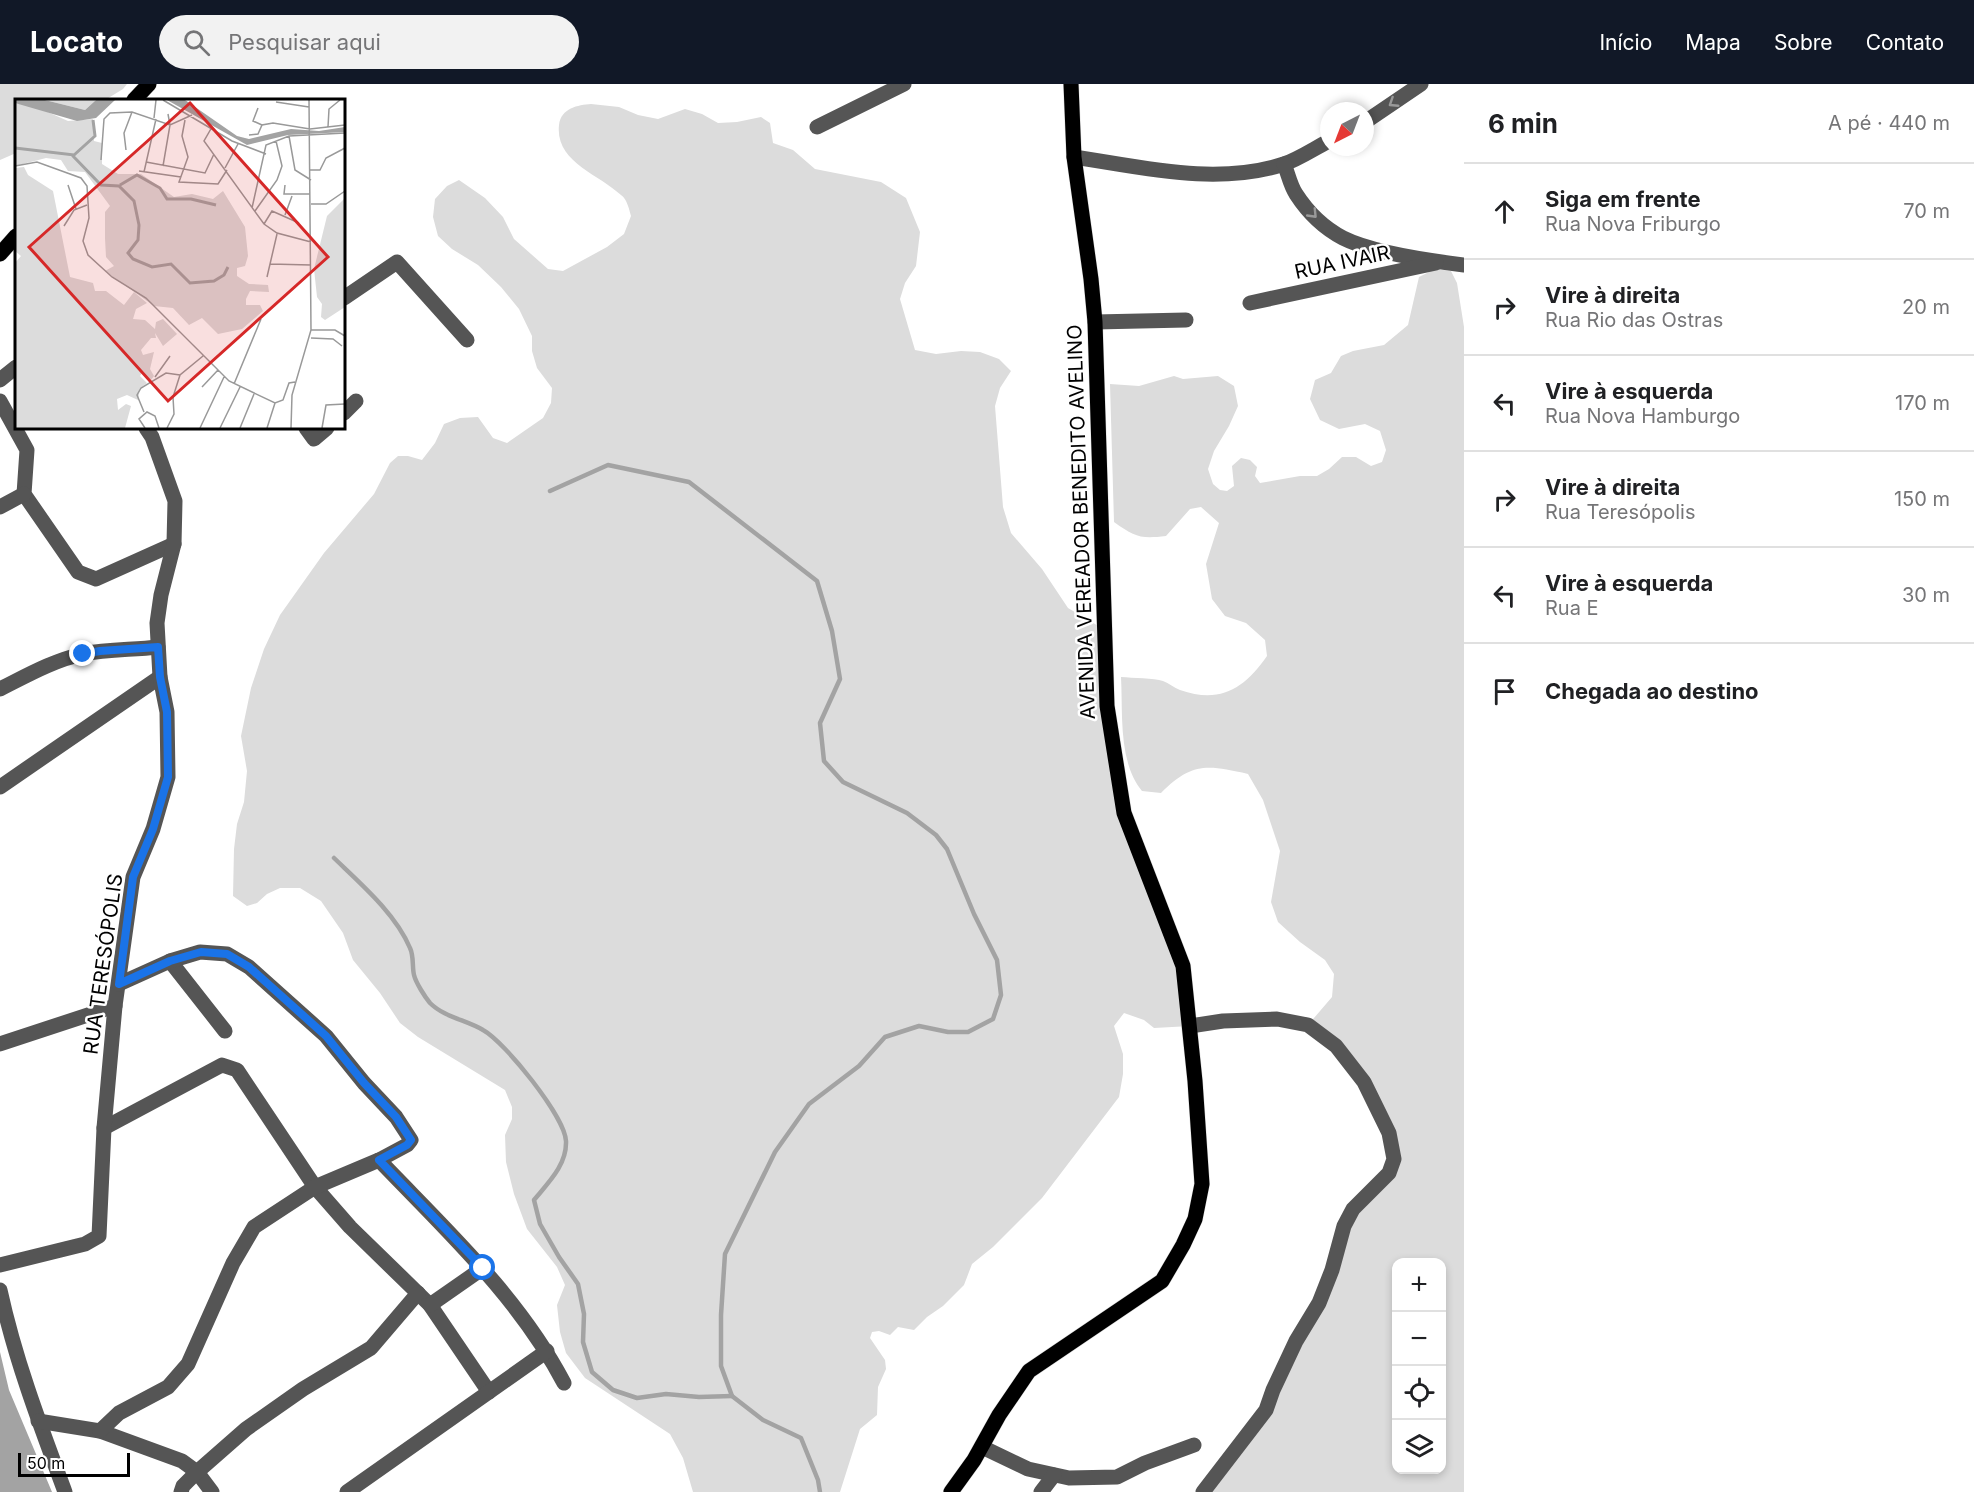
<!DOCTYPE html>
<html lang="pt">
<meta charset="utf-8">
<style>
body{margin:0;font-family:Inter,sans-serif;background:#f2f2f2;color:#202124}
.controls{position:absolute;right:18px;bottom:18px;display:grid;overflow:hidden;border-radius:12px;box-shadow:0 3px 9px #0003}
.controls button{width:54px;height:54px;display:grid;place-items:center;padding:0;border:0;border-bottom:2px solid #e0e0e0;background:#fff;color:#202124;font:30px sans-serif}
.compass{position:absolute;left:1320px;top:18px;width:54px;height:54px;border-radius:50%;background:#fff;box-shadow:0 3px 9px #0003;rotate:222deg}
.scale{position:absolute;left:18px;bottom:15px;width:112px;box-sizing:border-box;padding-left:6px;border:3px solid #000;border-top:0;font-size:16px;line-height:21px;white-space:nowrap;color:#000;-webkit-text-stroke:4px #fff;paint-order:stroke}
.stop{position:absolute;width:18px;height:18px;margin:-14px;border:4px solid #1a73e8;border-radius:50%;background:#fff}
.stop.end{background:#1a73e8;border-color:#fff;box-shadow:0 2px 6px #0008}
.list{margin:0;padding:0;list-style:none}
h2{display:flex;justify-content:space-between;align-items:center;height:78px;margin:0;padding:0 24px;font-size:26px}
h2 small{font-size:20px;font-weight:400;color:#757577}
.list li{display:grid;grid-template-columns:39px 1fr auto;gap:18px;align-items:center;box-sizing:border-box;height:96px;padding:0 24px;border-top:2px solid #e0e0e0}
.list b{display:block;font-size:22px;white-space:nowrap}
.list p{margin:0;font-size:20px;white-space:nowrap;color:#757577}
.list em{font-size:20px;font-style:normal;color:#757577}
.icon{flex:none;width:33px;height:33px;fill:none;stroke:currentColor;stroke-width:2;stroke-linecap:round;stroke-linejoin:round}
.map{position:relative;flex:none;width:1464px;height:1408px;overflow:hidden}
header{display:flex;align-items:center;gap:36px;box-sizing:border-box;height:84px;padding:0 30px;background:#111827;color:#fff}
header strong{font-size:28px}
nav{display:flex;gap:33px;margin-inline-start:auto;font-size:21px}
.search{width:420px;height:54px;background:#f2f2f2;display:flex;align-items:center;gap:15px;box-sizing:border-box;padding:0 21px;border-radius:33px;color:#757577;font-size:22px}
main{display:flex}
aside{flex:1;background:#fff}
.map>svg:first-child{display:block}
.green{fill:#dcdcdc;fill-rule:evenodd}
.water{fill:#a3a3a3}
.lines{fill:none;stroke-linecap:round;stroke-linejoin:round}
.stream{stroke:#a3a3a3;stroke-width:4.5}
.major-casing{stroke:#dbdbdb;stroke-width:16}
.minor{stroke:#555;stroke-width:15}
.major{stroke:#000;stroke-width:15}
.oneway{stroke:#999}
.route{stroke:#1a73e8;stroke-width:8}
.labels{text-anchor:middle;dominant-baseline:central;stroke-width:5;stroke-linejoin:round;paint-order:stroke}
.street-label{font-size:20px;fill:#000;stroke:#fff}
.inset-river{fill:none;stroke:#a3a3a3;stroke-width:3}
.inset-road{fill:none;stroke:#999;stroke-width:1.5}
.view{fill:#d62828;fill-opacity:0.15;stroke:#d62828;stroke-width:3}
.inset-edge{fill:none;stroke:#000;stroke-width:3}
</style>
<header>
<strong>Locato</strong>
<div class="search"><svg class="icon" aria-label="search" viewBox="0 0 24 24"><circle cx="10" cy="10" r="6"/><path d="M15 15l6 6"/></svg>Pesquisar aqui</div>
<nav><a>Início</a><a>Mapa</a><a>Sobre</a><a>Contato</a></nav>
</header>
<main>
<div class="map">
<svg width="1464" height="1408" viewBox="0 0 1464 1408">
<rect width="100%" height="100%" fill="#fff"/>
<g class="green">
<path d="M0,0H127L123,5L105,16H16V69L0,76Z"/>
<path d="M591,20L619,23L638,31L658,35L685,25L702,30L718,39L737,38L761,33L770,39L773,59L793,66L815,85L881,98L906,114L920,148L916,182L905,199L900,215L915,266L936,270L961,267L980,268L999,275L1011,287L1000,304L995,322L1003,423L1011,449L1042,485L1068,524L1105,546L1124,729L1183,882L1190,942L1154,944L1144,936L1124,929L1114,942L1123,970V990L1119,1013L1042,1114L993,1163L972,1180L964,1201L943,1222L927,1233L914,1246L898,1243L890,1251L879,1247L872,1248L870,1254L885,1276L886,1285L878,1303L877,1331L860,1345L840,1408H693L683,1374L670,1350L585,1294L566,1269L560,1248L557,1221L565,1201L557,1183L527,1145L514,1110L506,1078L505,1051L512,1035V1023L505,1006L418,953L400,939L380,909L353,876L343,849L321,817L300,804H280L267,810L257,819L247,822L233,812L234,765L237,740L244,718L247,687L241,652L251,604L264,565L280,531L324,469L374,410L390,379L398,372H408L422,376L435,359L444,340L460,334L478,333L493,354L507,359L543,334L551,319L552,304L537,284L532,267V252L519,225L501,203L478,181L452,165L438,152L433,133L435,115L447,102L459,96L485,114L503,133L514,155L548,185L563,187L607,163L624,150L631,132C629,125 627,115 621,111C599,90 555,78 559,41C561,24 578,21 591,20Z"/>
<path d="M1435,185L1451,187L1457,199L1464,243V1408H1203L1260,1336L1296,1257L1344,1142L1394,1075L1364,998L1308,941L1332,913L1334,890L1325,876L1300,858L1278,838L1271,818L1280,767L1263,716L1248,690C1207,681 1192,678 1161,709L1142,707C1118,678 1123,629 1121,593C1133,594 1154,594 1163,597C1169,599 1174,604 1180,606C1220,620 1244,605 1267,572L1265,556L1246,539L1225,532L1212,515L1206,480L1219,439L1201,423L1190,425L1166,452C1140,455 1135,453 1114,438L1110,300L1139,302L1174,292L1183,295L1218,292L1234,302L1238,322L1229,342L1214,367L1208,385L1213,400L1220,406L1227,407L1234,402L1232,382L1241,374L1250,376L1257,383L1255,392L1260,399L1300,392H1317L1329,385L1342,373H1356L1371,382L1382,378L1386,366L1380,347L1365,340L1339,345L1320,336L1310,315L1315,296L1331,289L1341,272L1353,267L1384,261L1408,241L1419,193ZM1396,1178H1442V1386H1396Z"/>
</g>
<path class="water" d="M0,1268L9,1306L52,1408H0Z"/>
<g class="lines">
<g class="stream">
<path d="M550,407L608,381L689,398L817,497L832,547L840,595L820,639L824,677L843,698L907,729L936,751L947,765L974,830L997,876L1001,911L993,935L968,948H948L919,942L885,953L859,982L809,1020L775,1068L725,1170L721,1231V1282L732,1312L763,1336L801,1354L818,1396L820,1408"/>
<path d="M334,774C360,799 396,830 410,864C414,872 412,883 414,891C416,899 425,913 430,919C444,933 466,936 483,946C505,958 565,1033 566,1057C567,1081 548,1099 534,1116L540,1140L559,1173L578,1200L584,1230L583,1258L592,1288L613,1306L637,1314L666,1310L699,1313L732,1312"/>
</g>
<defs>
<g id="major">
<path d="M134,16L149,0"/>
<path d="M0,170L16,152"/>
<path d="M951,1408L974,1376L999,1331L1029,1287L1162,1197L1183,1161L1195,1135L1202,1100L1195,997L1183,882L1124,729L1107,622L1095,238L1091,195L1074,73L1071,0"/>
</g>
</defs>
<use href="#major" class="major-casing"/>
<g class="minor">
<path d="M1365,38L1421,0"/>
<path d="M817,43L904,0"/>
<path d="M1074,73C1142,83 1216,102 1284,80C1299,75 1315,64 1329,57"/>
<path d="M1284,80C1288,89 1290,101 1296,110C1307,127 1324,144 1343,154C1371,168 1431,177 1464,181"/>
<path d="M344,214L397,178L467,256"/>
<path d="M1250,219L1436,179"/>
<path d="M1095,238L1186,236"/>
<path d="M0,296L16,283"/>
<path d="M0,317L27,366L24,410L78,488L96,495L174,460"/>
<path d="M344,329L356,317"/>
<path d="M306,344L314,355L327,344"/>
<path d="M0,423L24,410"/>
<path d="M0,605C26,592 54,576 83,570C108,565 133,566 158,563"/>
<path d="M0,703L160,593"/>
<path d="M170,877L225,947"/>
<path d="M1190,942L1223,937L1277,935L1308,941L1336,962L1364,998L1389,1049L1394,1075L1389,1089L1353,1125L1344,1142L1332,1186L1319,1219L1296,1257L1273,1306L1266,1326L1203,1408"/>
<path d="M0,960L115,922"/>
<path d="M104,1044L222,981L237,986L315,1103L350,1143L430,1221L489,1308"/>
<path d="M379,1076C446,1146 519,1213 564,1299"/>
<path d="M0,1181L85,1160L99,1152L104,1044L115,922L133,793L153,745L168,693L167,628L160,593L157,539L161,511L174,460L175,417L152,353L146,344"/>
<path d="M0,1206C15,1275 40,1341 65,1408"/>
<path d="M430,1221L483,1184"/>
<path d="M38,1337L100,1347L182,1377L197,1388L212,1408"/>
<path d="M100,1347L119,1329L168,1303L188,1280L233,1179L254,1143L315,1103L379,1076L407,1061L411,1056L396,1033L364,999L326,952L249,883L227,870L200,868L170,877L119,900"/>
<path d="M982,1363L1028,1385L1069,1394L1117,1393L1145,1379L1194,1361"/>
<path d="M181,1408L183,1402L197,1388L246,1345L303,1305L371,1264L418,1209"/>
<path d="M347,1408L547,1267"/>
<path d="M1041,1408L1054,1391"/>
</g>
<use href="#major" class="major"/>
</g>
<defs><path id="oneway-chevron" d="M-2-3.5L2.5 0L-2 3.5" fill="none" stroke-width="1.6" stroke-linecap="round" stroke-linejoin="round" transform="scale(1.5)"/></defs>
<g class="oneway">
<use href="#oneway-chevron" transform="translate(1393 19) rotate(147)"/>
<use href="#oneway-chevron" transform="translate(1313 130) rotate(46)"/>
</g>
<g class="lines">
<path class="route" d="M83,570L100,567L158,563L160,593L167,628L168,693L153,745L133,793L119,900L170,877L201,868L227,870L249,883L326,952L364,999L396,1033L411,1056L407,1061L379,1076L483,1184"/>
</g>
<g class="labels">
<g class="street-label">
<text transform="translate(1342 178) rotate(-12)">RUA IVAIR</text>
<text transform="translate(1081 438) rotate(-92)">AVENIDA VEREADOR BENEDITO AVELINO</text>
<text transform="translate(103 880) rotate(-82)">RUA TERESÓPOLIS</text>
</g>
</g>
<g transform="translate(15 15)">
<rect width="330" height="330" fill="#fff"/>
<path d="M30,1H81L70,11ZM0,4L19,7L53,22L78,20L79,42L87,44V65L103,75H126L159,98L177,95L198,100L208,92L230,128L233,157L230,167L222,169V177L234,185L253,186L254,193L235,192L231,200V206H245L248,212L227,230L203,235L187,219L174,226L158,209L139,207L90,172L99,167L91,158L90,139V113L95,107L70,73L53,72L46,61L31,59L0,67ZM9,68L13,76L38,92L55,178L78,184L80,192H91L109,206L119,193L132,204L121,210L118,220L130,221L140,230L141,223L148,220L162,235L148,247L140,234L141,239H136L126,251L128,256L139,253L135,270L139,277L136,281L127,274L125,277L132,284L125,289L123,301L112,296L102,300L103,311L111,305L116,307L110,329H0V164L6,157L0,152V69ZM330,99V208L310,221L306,218L307,205L302,198L299,170L312,117Z" fill="#dcdcdc"/>
<path d="M0,1H30L70,11L81,1H100L81,19L62,22L0,4ZM152,1H170L222,37L234,40L276,30L304,32L330,28V33L273,36L232,46Z" fill="#a3a3a3"/>
<path class="inset-river" d="M0,49L59,56L80,37L78,21M57,56L86,86L104,87L119,102L124,126L123,141L113,154L118,160L137,168L156,165L175,184L199,182L209,176L213,168M105,86L122,76L145,89L152,100H176L201,106"/>
<path class="inset-road" d="M148,1L217,42L251,55M261,3L294,8M243,9L238,22L247,26M139,19L141,1M170,21L167,37L173,58L164,83L203,85L212,71M197,28L189,42L249,125L262,134L296,143M313,28L314,10L325,1M234,36L243,35L247,26L258,24L295,30L330,26M274,37L280,71L296,81M111,51L109,34L117,13M86,61L89,20L95,14L117,13L155,26L177,16M131,63L190,74L199,55M0,67L22,63L66,79L72,87L74,119L68,142L73,156L97,178L131,199L214,282L260,304L268,301L274,284L280,283M148,67L155,26L153,15M210,69L223,45M295,71H305L311,59L330,49M124,72L166,78M129,73L141,20M53,86L61,110M270,86L269,95H295M296,105H311L330,92M237,109L251,46L274,37L330,34M240,112L262,81L267,67L261,42M270,116L277,97M249,125L257,112L284,124M49,127L59,111L72,106M255,165L296,166M252,178L262,135M296,231H320L330,237M296,239L318,240L327,247M140,278L155,257M219,285L246,220M187,288L203,271M129,313L122,296L126,289L151,274L165,276M130,329L124,320L132,313L140,317L144,329M152,329L159,315L158,298L165,276L188,257M185,329L209,278M205,329L225,288M225,329L239,295M252,329L260,304M276,329L277,296L296,231L294,1M307,329L311,306L330,305"/>
<path class="view" d="M175,4L313,158L153,302L14,148Z"/>
<rect width="330" height="330" class="inset-edge"/>
</g>
</svg>
<div class="controls">
<button>+</button>
<button>−</button>
<button><svg class="icon" aria-label="locate" viewBox="0 0 24 24"><circle cx="12" cy="12" r="6"/><path d="M12 2v4M12 18v4M2 12h4M18 12h4"/></svg></button>
<button><svg class="icon" aria-label="layers" viewBox="0 0 24 24"><path d="M12 4l9 5-9 5-9-5zM3 14l9 5 9-5"/></svg></button>
</div>
<svg class="compass" viewBox="-18 -18 36 36"><path d="M0-13l5 13h-10z" fill="#e53935"/><path d="M0 13l5-13h-10z" fill="#757577"/></svg>
<div class="scale">50 m</div>
<div class="stop" style="left:483px;top:1184px"></div>
<div class="stop end" style="left:83px;top:570px"></div>
</div>
<aside>
<h2>6 min<small>A pé · 440 m</small></h2>
<ul class="list">
<li><svg class="icon" aria-label="ahead" viewBox="0 0 24 24"><path d="M12 20V5M6 11l6-6 6 6"/></svg><div><b>Siga em frente</b><p>Rua Nova Friburgo</p></div><em>70 m</em></li>
<li><svg class="icon" aria-label="right" viewBox="0 0 24 24"><path d="M7 20v-9h11M14 6l5 5-5 5"/></svg><div><b>Vire à direita</b><p>Rua Rio das Ostras</p></div><em>20 m</em></li>
<li><svg class="icon" aria-label="left" viewBox="0 0 24 24"><path d="M17 20v-9H6M10 6l-5 5 5 5"/></svg><div><b>Vire à esquerda</b><p>Rua Nova Hamburgo</p></div><em>170 m</em></li>
<li><svg class="icon" aria-label="right" viewBox="0 0 24 24"><path d="M7 20v-9h11M14 6l5 5-5 5"/></svg><div><b>Vire à direita</b><p>Rua Teresópolis</p></div><em>150 m</em></li>
<li><svg class="icon" aria-label="left" viewBox="0 0 24 24"><path d="M17 20v-9H6M10 6l-5 5 5 5"/></svg><div><b>Vire à esquerda</b><p>Rua E</p></div><em>30 m</em></li>
<li><svg class="icon" aria-label="arrive" viewBox="0 0 24 24"><path d="M6 21V4h12l-3 4 3 4H6"/></svg><div><b>Chegada ao destino</b></div></li>
</ul>
</aside>
</main>
